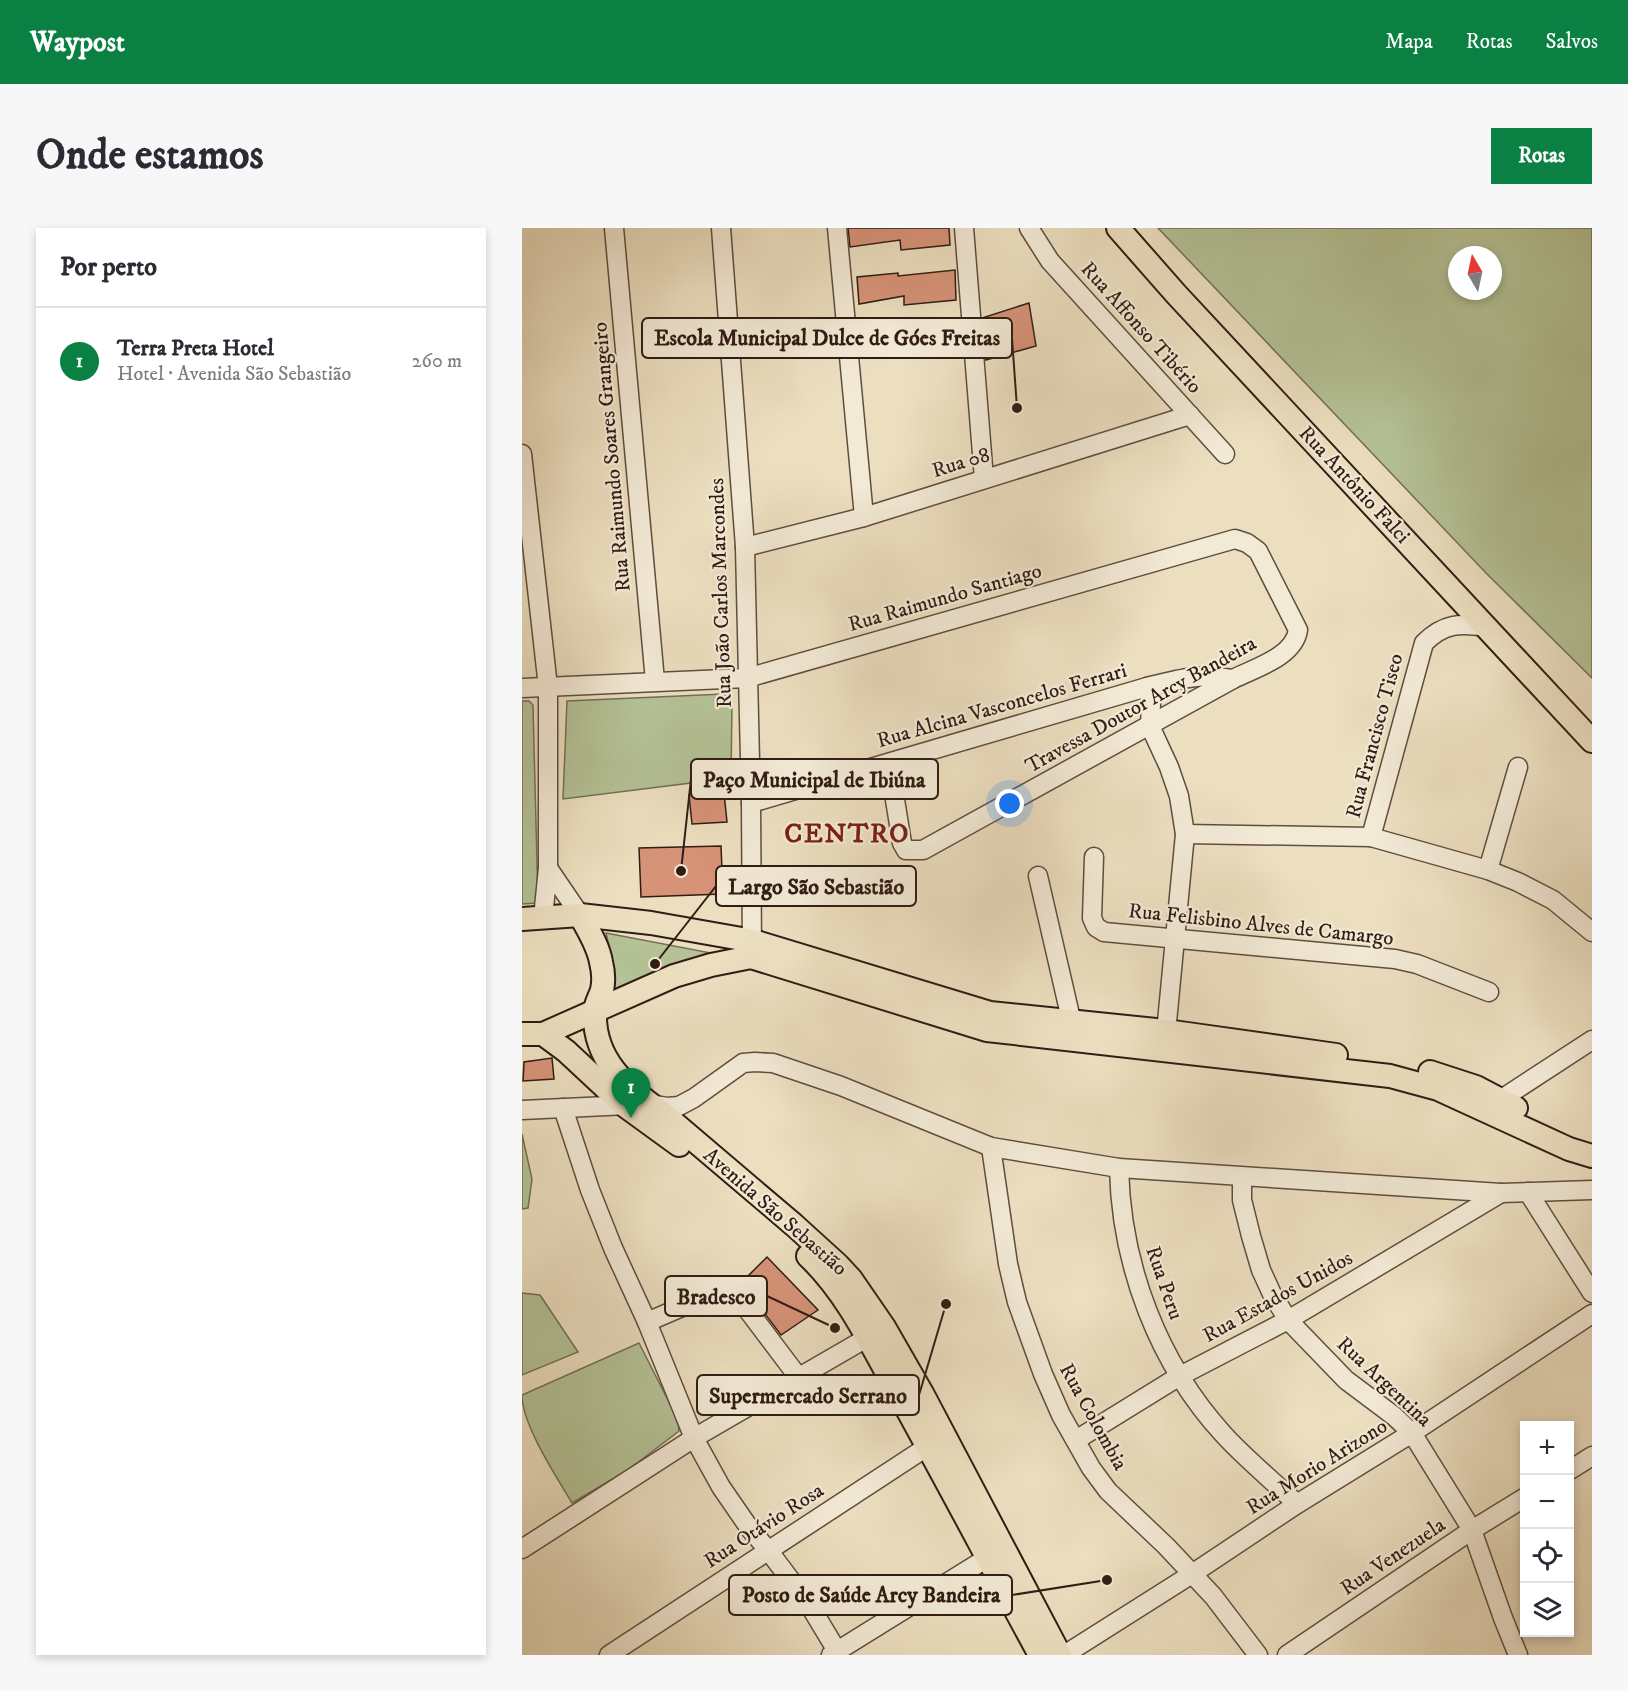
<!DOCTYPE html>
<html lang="pt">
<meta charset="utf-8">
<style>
body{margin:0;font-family:"IM FELL DW Pica",serif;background:#f7f7f7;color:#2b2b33}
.controls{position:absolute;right:18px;bottom:18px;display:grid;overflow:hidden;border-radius:0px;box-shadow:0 3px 9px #0003}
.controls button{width:54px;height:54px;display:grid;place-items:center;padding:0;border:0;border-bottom:2px solid #e1e1e2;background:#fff;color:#2b2b33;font:30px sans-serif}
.compass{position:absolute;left:926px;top:18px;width:54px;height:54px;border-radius:50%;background:#fff;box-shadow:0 3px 9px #0003;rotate:351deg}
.you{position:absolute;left:488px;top:576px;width:21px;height:21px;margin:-15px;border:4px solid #fff;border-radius:50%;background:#1a73e8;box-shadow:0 0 0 9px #1a73e833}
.badge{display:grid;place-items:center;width:39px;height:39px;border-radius:50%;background:#0b8043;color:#fff;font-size:20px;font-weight:700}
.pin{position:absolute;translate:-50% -50px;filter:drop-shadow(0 2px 3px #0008)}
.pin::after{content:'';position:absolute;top:32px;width:21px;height:18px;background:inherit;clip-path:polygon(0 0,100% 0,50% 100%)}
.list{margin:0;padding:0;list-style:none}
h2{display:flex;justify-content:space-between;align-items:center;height:78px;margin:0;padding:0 24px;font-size:26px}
h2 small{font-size:20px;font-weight:400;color:#7c7c81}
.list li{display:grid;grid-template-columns:39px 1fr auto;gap:18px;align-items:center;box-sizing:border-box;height:108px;padding:0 24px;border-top:2px solid #e1e1e2}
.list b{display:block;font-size:22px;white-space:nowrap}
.list p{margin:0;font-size:20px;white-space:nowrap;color:#7c7c81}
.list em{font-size:20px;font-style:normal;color:#7c7c81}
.icon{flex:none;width:33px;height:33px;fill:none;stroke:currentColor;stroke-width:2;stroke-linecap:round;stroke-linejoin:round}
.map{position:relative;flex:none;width:1070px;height:1427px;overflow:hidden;border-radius:0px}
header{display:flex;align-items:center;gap:36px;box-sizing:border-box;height:84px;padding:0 30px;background:#0b8043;color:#fff}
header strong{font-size:28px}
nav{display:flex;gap:33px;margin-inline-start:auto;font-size:21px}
.intro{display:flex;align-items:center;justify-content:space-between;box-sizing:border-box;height:144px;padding:0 36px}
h1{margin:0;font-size:42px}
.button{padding:15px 27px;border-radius:0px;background:#0b8043;color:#fff;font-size:21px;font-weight:700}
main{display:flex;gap:36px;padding:0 36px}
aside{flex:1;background:#fff;border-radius:0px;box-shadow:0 3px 9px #0003}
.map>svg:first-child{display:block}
.green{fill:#b4c296;stroke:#726f56;stroke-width:1.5;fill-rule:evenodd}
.building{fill:#d79378;stroke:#301c15;stroke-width:1.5}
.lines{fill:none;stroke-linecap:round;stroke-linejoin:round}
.minor-casing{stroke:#5f4d40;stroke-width:21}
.major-casing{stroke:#301c15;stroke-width:26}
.minor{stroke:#f3ead6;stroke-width:18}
.major{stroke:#ecdfc0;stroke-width:22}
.labels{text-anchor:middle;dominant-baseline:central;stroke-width:4.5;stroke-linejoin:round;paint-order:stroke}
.street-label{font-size:21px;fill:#301c15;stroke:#f3ead6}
.district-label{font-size:27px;font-weight:bold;letter-spacing:1.5px;fill:#7a1f14;stroke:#f3ead6}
.leader{fill:none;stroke:#301c15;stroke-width:2}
.callout-dot{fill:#301c15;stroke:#f3ead6;stroke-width:2}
.callout{fill:#f3ead6;stroke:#301c15;stroke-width:2}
.callout-label{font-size:22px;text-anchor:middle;font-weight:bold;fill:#301c15}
</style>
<header>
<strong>Waypost</strong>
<nav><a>Mapa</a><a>Rotas</a><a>Salvos</a></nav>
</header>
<div class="intro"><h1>Onde estamos</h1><a class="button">Rotas</a></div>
<main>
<aside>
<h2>Por perto<small></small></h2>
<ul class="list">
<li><span class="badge">1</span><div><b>Terra Preta Hotel</b><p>Hotel · Avenida São Sebastião</p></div><em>260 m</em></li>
</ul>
</aside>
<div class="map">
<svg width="1070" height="1427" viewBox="0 0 1070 1427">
<rect width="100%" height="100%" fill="#ecdfc0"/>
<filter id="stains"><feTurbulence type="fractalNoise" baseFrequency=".00333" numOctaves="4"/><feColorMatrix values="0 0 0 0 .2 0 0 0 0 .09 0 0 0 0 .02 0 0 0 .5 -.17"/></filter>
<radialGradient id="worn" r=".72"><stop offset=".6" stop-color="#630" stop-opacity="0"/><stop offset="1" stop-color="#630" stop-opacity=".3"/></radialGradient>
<g class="green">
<path d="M636,0H1070V450L964,345ZM935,27H971V63H935Z"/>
<path d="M202,466L210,475L209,550L41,571L45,473Z"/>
<path d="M0,473H7L11,477L16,675L0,676Z"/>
<path d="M84,705L189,725L187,732L91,762L92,739Z"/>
<path d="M0,906L10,951L6,980L0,981Z"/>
<path d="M0,1065L18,1067L56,1124L0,1147Z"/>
<path d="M117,1115L156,1192L157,1203L106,1242L50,1275C34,1248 0,1197 0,1167Z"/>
</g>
<g class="building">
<path d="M326,0H427L428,17L379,22L378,12L328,19Z"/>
<path d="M433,42L434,72L382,77V68L337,76L335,49L376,45V48Z"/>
<path d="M507,75L514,118L464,132L460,90Z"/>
<path d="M202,565L205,594L170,596L167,567Z"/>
<path d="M199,618L201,666L119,669L117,620Z"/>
<path d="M30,830L32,851L1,853L2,834Z"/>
<path d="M245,1029L296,1082L259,1107L228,1066L216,1058Z"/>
</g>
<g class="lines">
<defs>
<g id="minor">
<path d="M92,0L133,453"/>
<path d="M199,0L223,319L229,575L230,726"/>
<path d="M315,0L342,289"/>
<path d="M442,0L462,251"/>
<path d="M507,0L528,33L703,226"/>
<path d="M0,226L26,459V640L21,690"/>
<path d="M223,319L342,289L668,187"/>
<path d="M625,459L629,475L628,498L647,539L657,568L663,606L643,815"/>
<path d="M0,460L225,450L713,311L725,315L736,323L776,402C772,429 733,440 711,451L401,622H384L380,615L367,535"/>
<path d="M229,575L625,459C657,451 677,445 711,451"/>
<path d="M663,606L849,609L966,642L996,654L1031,672L1070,704"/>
<path d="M849,609L902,415C922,395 938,395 964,399"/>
<path d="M572,629L570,690L574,699L582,704L873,731L895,736L967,764"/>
<path d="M26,640L58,687"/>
<path d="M966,642L996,539"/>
<path d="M516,648L552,804"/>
<path d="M41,880L68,962L91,1020L125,1094L172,1210L199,1259L228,1301L246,1322L288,1378L315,1423"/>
<path d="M0,882L127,876L145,879L157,878L172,870L221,835L233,834L251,835L319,858L469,919L597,940L979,965L1070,962"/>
<path d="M972,882L978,872L1070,812"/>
<path d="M469,919L486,1036L495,1074L521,1146L539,1187L569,1240L586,1263L644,1318L691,1368L736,1427"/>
<path d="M597,940C599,1037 636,1135 702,1207C724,1231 751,1253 775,1276"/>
<path d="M720,949V972L729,1008L739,1042L750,1066L766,1092L824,1152L872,1188L890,1205L950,1302L981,1390L996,1427"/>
<path d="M1006,964L1070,1065"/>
<path d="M125,1094L188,1067L205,1064L219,1073L277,1150"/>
<path d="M554,1212L656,1149L766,1092L979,965"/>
<path d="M1048,1242L1070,1228"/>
<path d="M0,1321L172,1210L355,1104"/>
<path d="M87,1427L417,1211"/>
<path d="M309,1427L465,1330"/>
<path d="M542,1427L670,1346L775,1276L890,1205L1070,1086"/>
<path d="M765,1427L950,1302L1002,1270"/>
</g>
<g id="major">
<path d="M596,0L654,66L1070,513"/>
<path d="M58,687C66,702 76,717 79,734C81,742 82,753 80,762C78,769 73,776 73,784C71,831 104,859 139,884L272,997L316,1037L329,1051L362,1099L401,1167L538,1427"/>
<path d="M0,691L58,687L129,695L231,713L468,785L644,803L814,827"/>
<path d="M0,806H21L152,748L189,737L229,729L465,802L868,848L916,861L1047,921L1070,928"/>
<path d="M21,806L44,823L102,877L157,917"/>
<path d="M908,844L954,859L994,880"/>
<path d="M286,1028C325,1065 348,1115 374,1161C423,1249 470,1339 518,1427"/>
</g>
</defs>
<use href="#minor" class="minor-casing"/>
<use href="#major" class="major-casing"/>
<use href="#minor" class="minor"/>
<use href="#major" class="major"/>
</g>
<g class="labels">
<g class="street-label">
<text transform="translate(619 100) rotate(48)">Rua Affonso Tibério</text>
<text transform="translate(90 229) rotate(-95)">Rua Raimundo Soares Grangeiro</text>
<text transform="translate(439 235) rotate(-17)">Rua 08</text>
<text transform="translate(832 257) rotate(47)">Rua Antônio Falci</text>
<text transform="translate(199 365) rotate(-92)">Rua João Carlos Marcondes</text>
<text transform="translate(423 370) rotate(-16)">Rua Raimundo Santiago</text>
<text transform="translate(619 477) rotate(-29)">Travessa Doutor Arcy Bandeira</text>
<text transform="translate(480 478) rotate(-16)">Rua Alcina Vasconcelos Ferrari</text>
<text transform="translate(853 508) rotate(-75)">Rua Francisco Tiseo</text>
<text transform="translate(739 697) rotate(6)">Rua Felisbino Alves de Camargo</text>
<text transform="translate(253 984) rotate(41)">Avenida São Sebastião</text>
<text transform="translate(642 1055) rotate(71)">Rua Peru</text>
<text transform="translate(756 1069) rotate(-29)">Rua Estados Unidos</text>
<text transform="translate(862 1154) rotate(43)">Rua Argentina</text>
<text transform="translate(571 1189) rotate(61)">Rua Colombia</text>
<text transform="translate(795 1239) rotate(-32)">Rua Morio Arizono</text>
<text transform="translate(242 1298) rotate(-33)">Rua Otávio Rosa</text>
<text transform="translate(871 1329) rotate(-34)">Rua Venezuela</text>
</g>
<g class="district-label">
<text x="325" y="606">CENTRO</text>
</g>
</g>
<path class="leader" d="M495 180L490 110M159 643L169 551M133 736L194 658M313 1100L245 1068M424 1076L397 1167M585 1352L490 1367"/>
<g class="callout-dot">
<circle cx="495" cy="180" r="6"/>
<circle cx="159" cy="643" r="6"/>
<circle cx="133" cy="736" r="6"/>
<circle cx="313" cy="1100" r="6"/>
<circle cx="424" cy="1076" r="6"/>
<circle cx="585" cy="1352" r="6"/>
</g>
<g class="callout">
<rect x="120" y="90" width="370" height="40" rx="6"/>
<rect x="169" y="531" width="247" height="40" rx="6"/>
<rect x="194" y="638" width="200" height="40" rx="6"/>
<rect x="143" y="1048" width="102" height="40" rx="6"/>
<rect x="175" y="1147" width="222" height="40" rx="6"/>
<rect x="207" y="1347" width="283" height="40" rx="6"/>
</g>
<g class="callout-label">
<text x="305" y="117">Escola Municipal Dulce de Góes Freitas</text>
<text x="292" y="559">Paço Municipal de Ibiúna</text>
<text x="294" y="666">Largo São Sebastião</text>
<text x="194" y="1076">Bradesco</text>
<text x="286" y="1175">Supermercado Serrano</text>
<text x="349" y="1374">Posto de Saúde Arcy Bandeira</text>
</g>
<rect width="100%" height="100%" filter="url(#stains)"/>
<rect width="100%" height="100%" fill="url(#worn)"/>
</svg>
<div class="controls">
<button>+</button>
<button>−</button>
<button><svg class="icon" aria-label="locate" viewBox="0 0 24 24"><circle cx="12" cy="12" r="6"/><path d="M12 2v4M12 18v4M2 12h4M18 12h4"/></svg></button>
<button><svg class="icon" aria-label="layers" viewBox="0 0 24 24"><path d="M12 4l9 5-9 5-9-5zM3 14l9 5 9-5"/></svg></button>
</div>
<svg class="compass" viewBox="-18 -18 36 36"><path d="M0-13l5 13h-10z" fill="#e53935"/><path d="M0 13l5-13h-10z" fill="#7c7c81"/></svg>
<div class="you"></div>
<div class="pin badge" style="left:109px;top:890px">1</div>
</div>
</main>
